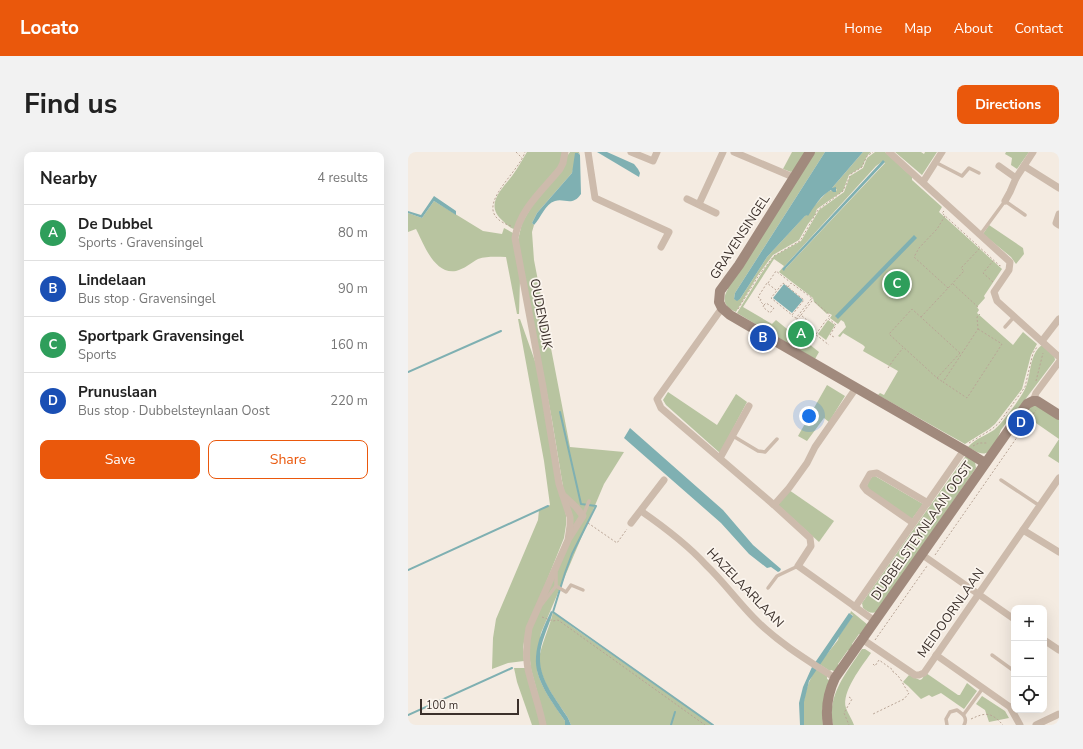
<!DOCTYPE html>
<meta charset="utf-8">
<style>
body{margin:0;font-family:"Nunito Sans",sans-serif;background:#f2f2f2;color:#222}
.controls{position:absolute;right:12px;bottom:12px;display:grid;overflow:hidden;border-radius:8px;box-shadow:0 4px 16px #0002}
.controls button{width:36px;height:36px;display:grid;place-items:center;padding:0;border:0;border-bottom:1px solid #e0e0e0;background:#fff;color:#222;font:20px sans-serif}
.scale{position:absolute;left:12px;bottom:10px;width:99px;box-sizing:border-box;padding-left:4px;border:2px solid #3b302b;border-top:0;font-size:11px;line-height:14px;white-space:nowrap;color:#3b302b;-webkit-text-stroke:3px #fbf5ee;paint-order:stroke}
.you{position:absolute;left:401px;top:264px;width:14px;height:14px;margin:-10px;border:3px solid #fff;border-radius:50%;background:#1a73e8;box-shadow:0 0 0 6px #1a73e833}
.badge{display:grid;place-items:center;width:26px;height:26px;border-radius:50%;background:#ea580c;color:#fff;font-size:13px;font-weight:700}
.pin{position:absolute;translate:-50% -50%;border:2px solid #fff;box-shadow:0 1px 4px #0006}
.list{margin:0;padding:0;list-style:none}
h2{display:flex;justify-content:space-between;align-items:center;height:52px;margin:0;padding:0 16px;font-size:17px}
h2 small{font-size:13px;font-weight:400;color:#767676}
.list li{display:grid;grid-template-columns:26px 1fr auto;gap:12px;align-items:center;box-sizing:border-box;height:56px;padding:0 16px;border-top:1px solid #e0e0e0}
.list b{display:block;font-size:15px;white-space:nowrap}
.list p{margin:0;font-size:13px;white-space:nowrap;color:#767676}
.list em{font-size:13px;font-style:normal;color:#767676}
.actions{display:flex;gap:8px;padding:12px 16px}
.actions a{flex:1;padding:9px 0;border:1px solid #ea580c;border-radius:8px;text-align:center;font-size:14px;color:#ea580c}
.actions .main{background:#ea580c;color:#fff}
.icon{flex:none;width:22px;height:22px;fill:none;stroke:currentColor;stroke-width:2;stroke-linecap:round;stroke-linejoin:round}
.map{position:relative;flex:none;width:651px;height:573px;overflow:hidden;border-radius:8px}
header{display:flex;align-items:center;gap:24px;box-sizing:border-box;height:56px;padding:0 20px;background:#ea580c;color:#fff}
header strong{font-size:19px}
nav{display:flex;gap:22px;margin-inline-start:auto;font-size:14px}
.intro{display:flex;align-items:center;justify-content:space-between;box-sizing:border-box;height:96px;padding:0 24px}
h1{margin:0;font-size:28px}
.button{padding:10px 18px;border-radius:8px;background:#ea580c;color:#fff;font-size:14px;font-weight:700}
main{display:flex;gap:24px;padding:0 24px}
aside{flex:1;background:#fff;border-radius:8px;box-shadow:0 4px 16px #0002}
.map>svg:first-child{display:block}
.green{fill:#b8c4a0;fill-rule:evenodd}
.water{fill:#7fb0b2}
.lines{fill:none;stroke-linecap:round;stroke-linejoin:round}
.stream{stroke:#7fb0b2;stroke-width:2}
.path{stroke:#b9a596;stroke-width:1;stroke-dasharray:2 2;stroke-linecap:butt}
.lane{stroke:#cdbbac;stroke-width:3.5}
.street{stroke:#cdbbac;stroke-width:7}
.secondary{stroke:#a18a7d;stroke-width:10}
.labels{text-anchor:middle;dominant-baseline:central;stroke-width:3.5;stroke-linejoin:round;paint-order:stroke}
.street-label{font-size:13px;fill:#3b302b;stroke:#fbf5ee}
</style>
<header>
<strong>Locato</strong>
<nav><a>Home</a><a>Map</a><a>About</a><a>Contact</a></nav>
</header>
<div class="intro"><h1>Find us</h1><a class="button">Directions</a></div>
<main>
<aside>
<h2>Nearby<small>4 results</small></h2>
<ul class="list">
<li><span class="badge" style="background:#2e9e5b">A</span><div><b>De Dubbel</b><p>Sports · Gravensingel</p></div><em>80 m</em></li>
<li><span class="badge" style="background:#1a4fb4">B</span><div><b>Lindelaan</b><p>Bus stop · Gravensingel</p></div><em>90 m</em></li>
<li><span class="badge" style="background:#2e9e5b">C</span><div><b>Sportpark Gravensingel</b><p>Sports</p></div><em>160 m</em></li>
<li><span class="badge" style="background:#1a4fb4">D</span><div><b>Prunuslaan</b><p>Bus stop · Dubbelsteynlaan Oost</p></div><em>220 m</em></li>
</ul>
<div class="actions"><a class="main">Save</a><a>Share</a></div>
</aside>
<div class="map">
<svg width="651" height="573" viewBox="0 0 651 573">
<rect width="100%" height="100%" fill="#f4ebe1"/>
<g class="green">
<path d="M119,0H155L152,13L106,77C102,76 99,73 96,70C76,54 92,39 104,24C110,16 114,8 119,0Z"/>
<path d="M162,0H171L172,3L170,1L164,21L129,61L124,71L126,73L124,80L126,108L162,295L216,300L196,332L133,481C131,491 128,513 130,522C135,539 148,555 157,569V573H138L123,517L120,492L124,475L163,383L144,268L110,88L114,71L125,52Z"/>
<path d="M384,0H399L387,18L383,20L375,17Z"/>
<path d="M406,0H417L327,141L326,147L329,148L332,147L359,105L419,40L424,38L426,40L429,38L427,36H424L455,0H463L459,4L454,15L441,23L435,39L409,57L407,63L400,72L391,88L365,103L350,123L328,160C317,155 313,148 320,137L319,136Z"/>
<path d="M467,0H477L504,25V28L534,55L531,60L594,117L576,144L577,146L569,155L571,158L569,161L605,193L615,180L629,192L623,203L614,237L587,272L581,277L557,292L470,243L472,241L476,243L490,219L455,199L457,195L455,193L435,181L432,185L430,184L438,175L436,170L433,168L430,172L422,166L424,163L420,161L419,162L406,150L405,146L371,120L376,114L366,107L335,155L364,172L368,168L400,194L401,192L411,200L407,207L329,161L353,122L366,104L393,89L411,58L436,40L442,24L455,16L459,6ZM475,9L477,11L378,116L374,117L468,14Z"/>
<path d="M487,0H513L516,2L517,0H529L514,23Z"/>
<path d="M598,0H621L609,17L603,13L604,6L597,2Z"/>
<path d="M26,49L75,79L94,82L96,76L105,81L112,128L111,162H109L98,105C89,105 79,104 70,107C63,111 56,117 48,119C27,123 16,93 9,79L8,77L0,80V61L14,66Z"/>
<path d="M581,73L615,96L616,102L608,112L603,105L575,82Z"/>
<path d="M110,167H112L128,212L158,363V373L156,386L118,480L115,495L116,509L100,511L84,517L85,486L88,467L130,368L131,358L142,353L136,309Z"/>
<path d="M420,168L427,173L418,188L410,182Z"/>
<path d="M634,193L646,202L647,208L610,257L603,264L593,278L589,288L581,300C573,304 567,299 560,295C568,286 577,284 586,278C594,272 611,248 616,239C624,225 620,203 634,193Z"/>
<path d="M419,233L437,244L421,270L416,266L399,289L390,284Z"/>
<path d="M260,240L309,273L328,242L339,250L312,301L258,253L255,248Z"/>
<path d="M625,252L651,267V311L640,304L651,287L615,262Z"/>
<path d="M557,305H561L567,310L568,316L469,460C463,462 460,460 455,456L454,451L519,358Z"/>
<path d="M465,324H467L515,352L504,367L458,336L462,327Z"/>
<path d="M381,338L426,369L411,390L370,353Z"/>
<path d="M443,459L460,473L454,482H451L444,492L445,494L443,498H440L430,512L431,515L428,520L423,518L422,519L411,512L430,488L431,484L445,463L442,462Z"/>
<path d="M145,460L166,476L305,573H163L160,566C149,548 128,525 132,502C135,488 142,474 145,460Z"/>
<path d="M454,497H457L463,501C454,514 433,540 438,556C440,562 444,567 446,573H425C418,544 439,520 454,497Z"/>
<path d="M106,516H117L133,573H124L109,530Z"/>
<path d="M408,517L419,524V527L423,529L414,558L415,573H396C393,553 397,534 408,517Z"/>
<path d="M518,521L550,543H552L559,531L569,539L556,557L533,541L524,545L521,543L513,547L500,534L495,530L501,523L512,528L514,527Z"/>
<path d="M574,544L597,559L601,566L581,570L577,558L568,552Z"/>
</g>
<g class="water">
<path d="M189,0H199L226,12L230,17L232,21L231,25Z"/>
<path d="M417,0H455L424,36L428,35V40H425L423,38C413,43 406,55 400,64L399,63L397,64L359,105L332,147L329,149L326,147L327,141Z"/>
<path d="M167,1H170L172,3L173,42C164,55 157,46 147,49C137,52 133,66 126,73L124,71L129,61L164,21Z"/>
<path d="M475,8L477,10L377,117L376,119L374,117Z"/>
<path d="M26,44L48,59V63L26,49L14,66L0,61V59L13,63Z"/>
<path d="M506,83L509,86L430,167L427,164Z"/>
<path d="M376,132L395,148L384,161L365,146Z"/>
<path d="M222,276L315,358L345,393L373,417L372,419L370,420L363,415L359,416L341,402L313,371L216,286Z"/>
<path d="M143,459L145,460L144,463C140,476 132,491 132,505C131,528 149,548 160,566L163,573H157V569C145,551 126,528 128,505C129,489 136,474 143,459Z"/>
<path d="M441,461L445,464L401,529L396,550V573H392L391,551L395,535L404,515Z"/>
</g>
<g class="lines">
<g class="stream">
<path d="M0,220L93,179"/>
<path d="M152,260L173,352L188,354L164,402L157,421L145,460L305,573"/>
<path d="M0,418L140,354"/>
<path d="M0,563L104,516"/>
<path d="M263,573L267,560"/>
</g>
<g class="path">
<path d="M108,0L114,6"/>
<path d="M536,59L534,61L592,114L594,113"/>
<path d="M537,64L529,77L511,96L506,105L540,136"/>
<path d="M103,74C58,59 110,23 117,0"/>
<path d="M585,130L575,121L585,109"/>
<path d="M360,131L368,119L382,130"/>
<path d="M375,131L396,148L384,163L363,146Z"/>
<path d="M545,132L571,156"/>
<path d="M380,135L383,131L404,146L388,166L384,164"/>
<path d="M407,150L422,163L420,166L428,173L422,183L426,185"/>
<path d="M356,153L358,151L366,156L362,161L355,155L356,153L352,149L353,147L350,145L359,131L368,138"/>
<path d="M330,157L351,123L366,104L392,89L410,58L435,39L443,22L454,15L459,4L465,0"/>
<path d="M393,163L404,149V146"/>
<path d="M513,165L556,119L553,116L572,96"/>
<path d="M388,167H389L393,163L401,170L398,175L421,193"/>
<path d="M570,177L594,192L559,246L535,230L570,177L569,165L572,162"/>
<path d="M408,182L419,167"/>
<path d="M552,201L529,226L481,182L504,157L553,202"/>
<path d="M480,216L486,207L495,196"/>
<path d="M529,226L535,230"/>
<path d="M628,229L635,201"/>
<path d="M561,291L584,277L591,271L617,235L625,201L629,195"/>
<path d="M565,294L571,291H580"/>
<path d="M556,311L563,316"/>
<path d="M180,371L209,391L219,377"/>
<path d="M507,381L514,386"/>
<path d="M527,403L628,258"/>
<path d="M134,465L145,469L150,468L297,573"/>
<path d="M467,488L519,414"/>
<path d="M465,512L467,514L471,508L485,518V520C493,524 495,534 501,541L496,547L465,562"/>
<path d="M441,545L444,547L436,561L441,573"/>
<path d="M563,567C578,560 583,560 595,573"/>
</g>
<g class="lane">
<path d="M527,10L554,24L561,16L571,21"/>
<path d="M572,83L597,49L617,63"/>
<path d="M597,175L606,165"/>
<path d="M325,284L350,299L357,300L369,287"/>
<path d="M593,328L632,354"/>
<path d="M175,364L181,349"/>
<path d="M148,434L158,440L163,433L175,438"/>
<path d="M360,436L369,424L390,414"/>
<path d="M134,452L148,434V421"/>
<path d="M584,503L606,519"/>
<path d="M556,562L575,536"/>
<path d="M539,573L538,567L542,560L549,558C555,562 560,566 556,573"/>
</g>
<g class="street">
<path d="M180,0L187,46L261,80L253,95"/>
<path d="M223,0L245,9L249,0"/>
<path d="M326,0L385,25"/>
<path d="M481,0L602,110L601,118L586,140L589,149L651,205"/>
<path d="M591,14L608,26L625,0"/>
<path d="M616,14L651,36"/>
<path d="M515,30L534,0"/>
<path d="M279,47L308,61"/>
<path d="M597,49L602,40L608,26"/>
<path d="M291,52L315,0"/>
<path d="M651,62L648,71L651,73"/>
<path d="M314,156L249,247L253,256L366,353L402,386L403,394L390,414L467,469"/>
<path d="M634,189L651,167"/>
<path d="M625,249L628,241L651,210"/>
<path d="M312,306L341,254"/>
<path d="M155,343L168,355L175,364L161,386"/>
<path d="M366,353L381,336L399,311L407,295L448,236"/>
<path d="M233,359C256,375 279,392 298,413C317,431 332,453 351,471C374,493 401,509 427,526"/>
<path d="M223,371L256,328"/>
<path d="M505,371L459,339L455,334L462,322L469,321L520,351"/>
<path d="M615,378L651,400"/>
<path d="M513,402L606,467"/>
<path d="M447,455L556,298"/>
<path d="M454,487L507,523H511L516,521L651,326"/>
<path d="M636,488L651,498"/>
<path d="M528,503L602,555L612,573"/>
<path d="M135,573C132,557 126,541 122,525C117,509 118,492 121,476L160,388L162,374V365L151,332L135,235L107,86C111,58 135,38 152,17L155,11L157,0"/>
<path d="M628,573L651,562"/>
</g>
<g class="secondary">
<path d="M402,0L331,113L312,139L311,150L314,156L322,163L556,298L577,311"/>
<path d="M420,573C417,556 420,541 427,526L619,252L625,249H629L651,263"/>
</g>
</g>
<g class="labels">
<g class="street-label">
<text transform="translate(332 85) rotate(-57)">GRAVENSINGEL</text>
<text transform="translate(133 162) rotate(79)">OUDENDIJK</text>
<text transform="translate(514 379) rotate(-55)">DUBBELSTEYNLAAN OOST</text>
<text transform="translate(337 436) rotate(46)">HAZELAARLAAN</text>
<text transform="translate(543 461) rotate(-55)">MEIDOORNLAAN</text>
</g>
</g>
</svg>
<div class="controls">
<button>+</button>
<button>−</button>
<button><svg class="icon" aria-label="locate" viewBox="0 0 24 24"><circle cx="12" cy="12" r="6"/><path d="M12 2v4M12 18v4M2 12h4M18 12h4"/></svg></button>
</div>
<div class="scale">100 m</div>
<div class="you"></div>
<div class="pin badge" style="left:393px;top:182px;background:#2e9e5b">A</div>
<div class="pin badge" style="left:355px;top:186px;background:#1a4fb4">B</div>
<div class="pin badge" style="left:489px;top:132px;background:#2e9e5b">C</div>
<div class="pin badge" style="left:613px;top:271px;background:#1a4fb4">D</div>
</div>
</main>
